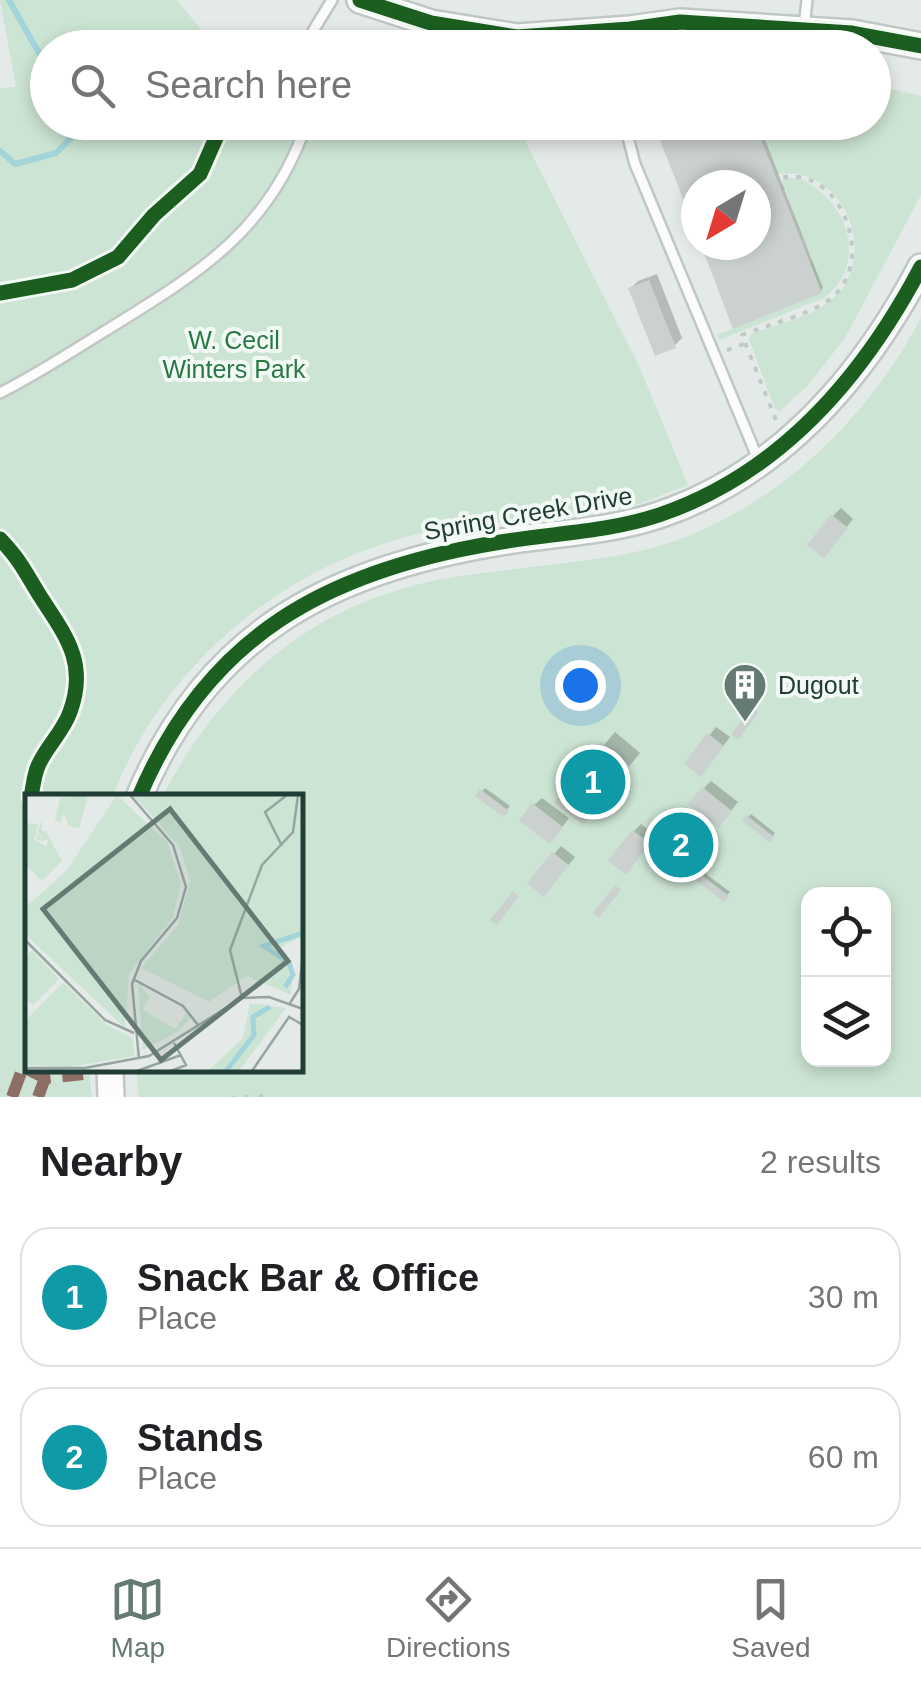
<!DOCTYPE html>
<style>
body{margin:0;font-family:Arial,sans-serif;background:#f6f6f6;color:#202124}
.controls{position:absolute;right:30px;bottom:30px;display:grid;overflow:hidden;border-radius:20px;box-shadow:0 5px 15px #0003}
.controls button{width:90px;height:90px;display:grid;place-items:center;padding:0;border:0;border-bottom:2px solid #e0e0e0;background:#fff;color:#202124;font:50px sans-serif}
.compass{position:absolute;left:681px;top:170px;width:90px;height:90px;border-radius:50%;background:#fff;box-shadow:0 5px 15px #0003;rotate:218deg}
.you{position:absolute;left:580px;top:685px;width:35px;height:35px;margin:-25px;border:8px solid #fff;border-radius:50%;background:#1a73e8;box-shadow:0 0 0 15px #1a73e833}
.badge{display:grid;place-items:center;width:65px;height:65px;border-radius:50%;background:#657a73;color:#fff;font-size:32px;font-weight:700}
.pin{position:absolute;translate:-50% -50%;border:5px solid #fff;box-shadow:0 2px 10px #0006}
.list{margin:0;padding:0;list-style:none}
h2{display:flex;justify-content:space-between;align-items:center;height:130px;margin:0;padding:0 40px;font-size:42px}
h2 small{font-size:32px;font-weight:400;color:#757577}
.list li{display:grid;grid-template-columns:65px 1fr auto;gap:30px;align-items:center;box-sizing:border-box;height:140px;margin:0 20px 20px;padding:0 20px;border:2px solid #e0e0e0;border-radius:30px}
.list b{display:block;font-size:38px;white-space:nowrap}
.list p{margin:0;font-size:32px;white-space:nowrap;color:#757577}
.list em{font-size:32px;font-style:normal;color:#757577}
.icon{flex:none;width:55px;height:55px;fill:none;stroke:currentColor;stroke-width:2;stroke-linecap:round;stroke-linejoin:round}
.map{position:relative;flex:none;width:921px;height:1097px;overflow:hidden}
.search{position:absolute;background:#fff;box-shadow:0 5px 15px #0003;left:30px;right:30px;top:30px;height:110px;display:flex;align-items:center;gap:25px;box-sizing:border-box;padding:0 35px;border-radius:55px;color:#757577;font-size:38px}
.sheet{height:450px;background:#fff}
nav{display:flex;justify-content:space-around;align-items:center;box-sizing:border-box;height:140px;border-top:2px solid #e0e0e0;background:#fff;font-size:28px;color:#757577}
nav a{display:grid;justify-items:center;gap:5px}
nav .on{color:#657a73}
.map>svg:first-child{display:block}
.green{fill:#cce4d3;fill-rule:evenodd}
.shadow{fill:#0003}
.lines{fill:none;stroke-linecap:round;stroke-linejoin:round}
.stream{stroke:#a2d4da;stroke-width:6}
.building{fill:#cbd1ce}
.lane-casing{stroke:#c1c7c4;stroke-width:14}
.secondary-casing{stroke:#bfc8c4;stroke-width:30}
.path{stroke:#c0cac5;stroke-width:4;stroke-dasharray:5 8;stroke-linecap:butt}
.lane{stroke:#fbfcfb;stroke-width:9}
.secondary{stroke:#fbfcfb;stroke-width:25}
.quiet{stroke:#8d6e63;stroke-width:12;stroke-dasharray:25 12;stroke-linecap:butt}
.cycleway-casing{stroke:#f2f9f5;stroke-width:21}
.cycleway{stroke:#1b5e20;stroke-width:15}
.labels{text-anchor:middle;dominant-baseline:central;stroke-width:8;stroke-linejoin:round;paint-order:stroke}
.park-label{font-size:25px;fill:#287845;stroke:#f2f9f5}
.street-label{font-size:25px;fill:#203e35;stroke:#f2f9f5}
.poi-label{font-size:25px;fill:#203e35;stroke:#f2f9f5;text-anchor:start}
.inset-river{fill:none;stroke:#a2d4da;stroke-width:5}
.inset-road{fill:none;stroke:#96a5a0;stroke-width:2.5}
.view{fill:#657a73;fill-opacity:0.15;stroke:#657a73;stroke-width:5}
.inset-edge{fill:none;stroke:#203e35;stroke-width:5}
</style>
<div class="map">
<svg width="921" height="1097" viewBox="0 0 921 1097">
<rect width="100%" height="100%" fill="#e4eae7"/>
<g class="green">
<path d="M0,0H177L215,47L48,48V122L516,123L640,368L688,485C666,493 645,503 623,508C556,523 485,518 418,534C280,567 164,666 112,797H28V1070H89L92,1097H0V88L16,87Z"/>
<path d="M874,85L921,96V195L845,338L808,385L780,411L775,409L749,339L751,334C778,324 818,316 837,295C879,249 841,164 777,174L758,123L874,122Z"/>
<path d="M786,178C802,177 810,183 822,193C854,220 861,271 824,298L719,340L717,335L821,293L810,264L812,258L798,228L786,190L782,189V180Z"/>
<path d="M921,318V1097H139L136,1070H300V797H162C215,695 296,617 409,587C443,577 479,574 514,569C571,562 632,558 686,537C789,495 869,415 921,318ZM808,894H884V1060H808Z"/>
</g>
<g class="shadow">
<path d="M656,122H758L823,288L820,291L703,245H756V185H696V226Z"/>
<path d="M657,274L682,338L674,346L631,288L638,281Z"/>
<path d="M841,508L853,519L831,547L833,516Z"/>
<path d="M716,727L730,737L708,766L687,763Z"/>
<path d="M615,732L640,753L595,809L568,789L570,771L573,768L580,773Z"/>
<path d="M711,781L738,802L726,817L704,788Z"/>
<path d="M485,788L510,806L503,814L478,795Z"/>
<path d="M542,798L569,818L558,833L534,805Z"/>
<path d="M751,814L775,833L770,839L745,821Z"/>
<path d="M681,818L709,840L696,856L674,826Z"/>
<path d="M641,824L655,835L633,864V832Z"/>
<path d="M561,846L575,857L551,886L554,854Z"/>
<path d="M705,873L730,892L724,899L699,880Z"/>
</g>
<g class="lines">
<g class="stream">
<path d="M9,0L48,69"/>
<path d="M0,151L15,164L56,153L72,137L71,122"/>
</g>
</g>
<g class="building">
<path d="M653,122H754L822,293L733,329L701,245H756V185H696V232Z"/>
<path d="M649,280L676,348L655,356L628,288Z"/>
<path d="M831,514L848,528L824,558L807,545Z"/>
<path d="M752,707L759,712L738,740L731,734Z"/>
<path d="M707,733L724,746L701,777L684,763Z"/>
<path d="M601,742L630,766L583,825L554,803L564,789L557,784L569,769L576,775Z"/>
<path d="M702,787L732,811L719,828L688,804Z"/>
<path d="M480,789L509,811L503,817L475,796Z"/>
<path d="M532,803L563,827L550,844L519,821Z"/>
<path d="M746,815L774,837L770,842L742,821Z"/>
<path d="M672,824L704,849L689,867L658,842Z"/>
<path d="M632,830L650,843L626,875L608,861Z"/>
<path d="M552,852L569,865L544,897L527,883Z"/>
<path d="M700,874L729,896L724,902L696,880Z"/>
<path d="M615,885L621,890L599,918L593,913Z"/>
<path d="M513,891L519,896L497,925L490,920Z"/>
</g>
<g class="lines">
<defs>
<g id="lane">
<path d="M804,27L807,0"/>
<path d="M309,48L313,31L332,0"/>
<path d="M624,122L635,164L758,459"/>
<path d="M0,393C36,375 71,352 105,331C197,274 270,232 307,122"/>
</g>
<g id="secondary">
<path d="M360,0L431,23L517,37L630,29L680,22L852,33L921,46"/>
<path d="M139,797C207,635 328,571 495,543C550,533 605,533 659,515C780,474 863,377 921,267"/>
<path d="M110,1070L111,1097"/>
</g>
</defs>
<use href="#lane" class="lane-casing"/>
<use href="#secondary" class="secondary-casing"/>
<g class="path">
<path d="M727,350L746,343"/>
<path d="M776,420L742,335C767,325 808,315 829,300C880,262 839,159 776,179"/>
<path d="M261,1094V1097"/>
<path d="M247,1095V1097"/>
<path d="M233,1096V1097"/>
</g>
<use href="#lane" class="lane"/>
<use href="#secondary" class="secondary"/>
<g class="quiet">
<path d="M12,1097L23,1067L45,1078L83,1074"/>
<path d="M38,1097L45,1078"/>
</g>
<defs>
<g id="cycleway">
<path d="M360,0L431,23L517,37L630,29L680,22L852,33L921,46"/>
<path d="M0,293L72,280L118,257L154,215L200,174L223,122"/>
<path d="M0,539C21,561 25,572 40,596C66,636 88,663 70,712C63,732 46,747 38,766C34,775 33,787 31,797"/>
<path d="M139,797C207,635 328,571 495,543C550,533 605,533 659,515C780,474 863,377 921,267"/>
</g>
</defs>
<use href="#cycleway" class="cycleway-casing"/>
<use href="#cycleway" class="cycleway"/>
</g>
<defs>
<symbol id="building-pin" viewBox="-11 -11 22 30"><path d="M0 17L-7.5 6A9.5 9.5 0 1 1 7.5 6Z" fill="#657a73" stroke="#f2f9f5"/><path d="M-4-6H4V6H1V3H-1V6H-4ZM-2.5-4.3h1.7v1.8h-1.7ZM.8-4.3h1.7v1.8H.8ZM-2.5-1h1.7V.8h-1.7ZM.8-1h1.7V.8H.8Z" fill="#fff"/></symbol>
</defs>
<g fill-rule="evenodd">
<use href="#building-pin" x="720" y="660" width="50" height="68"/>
</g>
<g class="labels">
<g class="park-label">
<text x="234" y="340">W. Cecil<tspan x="234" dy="29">Winters Park</tspan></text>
</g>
<g class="street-label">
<text transform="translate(528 513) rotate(-10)">Spring Creek Drive</text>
</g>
<g class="poi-label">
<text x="778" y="685">Dugout</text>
</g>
</g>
<g transform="translate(25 794)">
<rect width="278" height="278" fill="#e4eae7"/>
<path d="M46,1H63L54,34L44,32L39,19L35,29L30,26L35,4ZM92,1L142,48L156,89L148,123L104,180L100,234L0,140V114L42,76ZM108,1H277V142L251,156L268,172L266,201L222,182L184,208L116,174L153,131L165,87L155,53ZM18,24L16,36L21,38L37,67L17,87L0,70V29L13,30L9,46L22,52L23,45L18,47L11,45L12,39L18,45L13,37ZM7,157L34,185L8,211L0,204V162ZM38,189L82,231L107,244L110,262L43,273L0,271L1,226ZM113,189L124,202L128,198L118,215L123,219L150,235L162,218L167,223L152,238L118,256ZM225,209L261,214L214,277H183L218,244Z" fill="#cce4d3"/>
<path class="inset-river" d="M260,193L268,181L264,169L239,152L278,139M201,277L229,241L228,223L245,213"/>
<path class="inset-road" d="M105,1L148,51L161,93L152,124L116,167L107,190L114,265M257,52L240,18L262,1M0,146L80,226L109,239M108,185L158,212L173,231M217,204L205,156L237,71L268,38L273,1M265,209L274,195L278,161M0,274H60L124,262L217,204L244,203L278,215M112,277L156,261M146,277L161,271L149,249M227,277L264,223L278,231"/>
<path class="view" d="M145,15L263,167L136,266L18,115Z"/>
<rect width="278" height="278" class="inset-edge"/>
</g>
</svg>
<div class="controls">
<button><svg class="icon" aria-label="locate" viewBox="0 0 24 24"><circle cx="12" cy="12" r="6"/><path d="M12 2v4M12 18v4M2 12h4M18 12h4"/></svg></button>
<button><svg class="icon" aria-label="layers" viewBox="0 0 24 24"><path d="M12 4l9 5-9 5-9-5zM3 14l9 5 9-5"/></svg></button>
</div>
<svg class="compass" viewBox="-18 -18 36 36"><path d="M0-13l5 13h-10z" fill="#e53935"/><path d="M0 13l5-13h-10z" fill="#757577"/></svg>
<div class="you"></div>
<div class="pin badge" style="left:593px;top:782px;background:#0f9aa8">1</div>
<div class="pin badge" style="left:681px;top:845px;background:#0f9aa8">2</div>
<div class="search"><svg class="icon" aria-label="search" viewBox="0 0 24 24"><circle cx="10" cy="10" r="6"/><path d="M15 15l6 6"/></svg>Search here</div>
</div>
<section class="sheet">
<h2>Nearby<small>2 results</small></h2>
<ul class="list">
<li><span class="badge" style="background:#0f9aa8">1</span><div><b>Snack Bar &amp; Office</b><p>Place</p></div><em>30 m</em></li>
<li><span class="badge" style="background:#0f9aa8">2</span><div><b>Stands</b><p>Place</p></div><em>60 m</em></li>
</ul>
</section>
<nav>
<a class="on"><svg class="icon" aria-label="map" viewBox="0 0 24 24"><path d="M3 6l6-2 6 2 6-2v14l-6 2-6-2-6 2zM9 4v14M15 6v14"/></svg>Map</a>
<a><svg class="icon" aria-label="directions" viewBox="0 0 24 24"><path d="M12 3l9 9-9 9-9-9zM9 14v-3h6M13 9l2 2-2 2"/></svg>Directions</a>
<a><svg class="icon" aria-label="saved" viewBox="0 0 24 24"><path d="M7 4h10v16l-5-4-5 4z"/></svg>Saved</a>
</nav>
